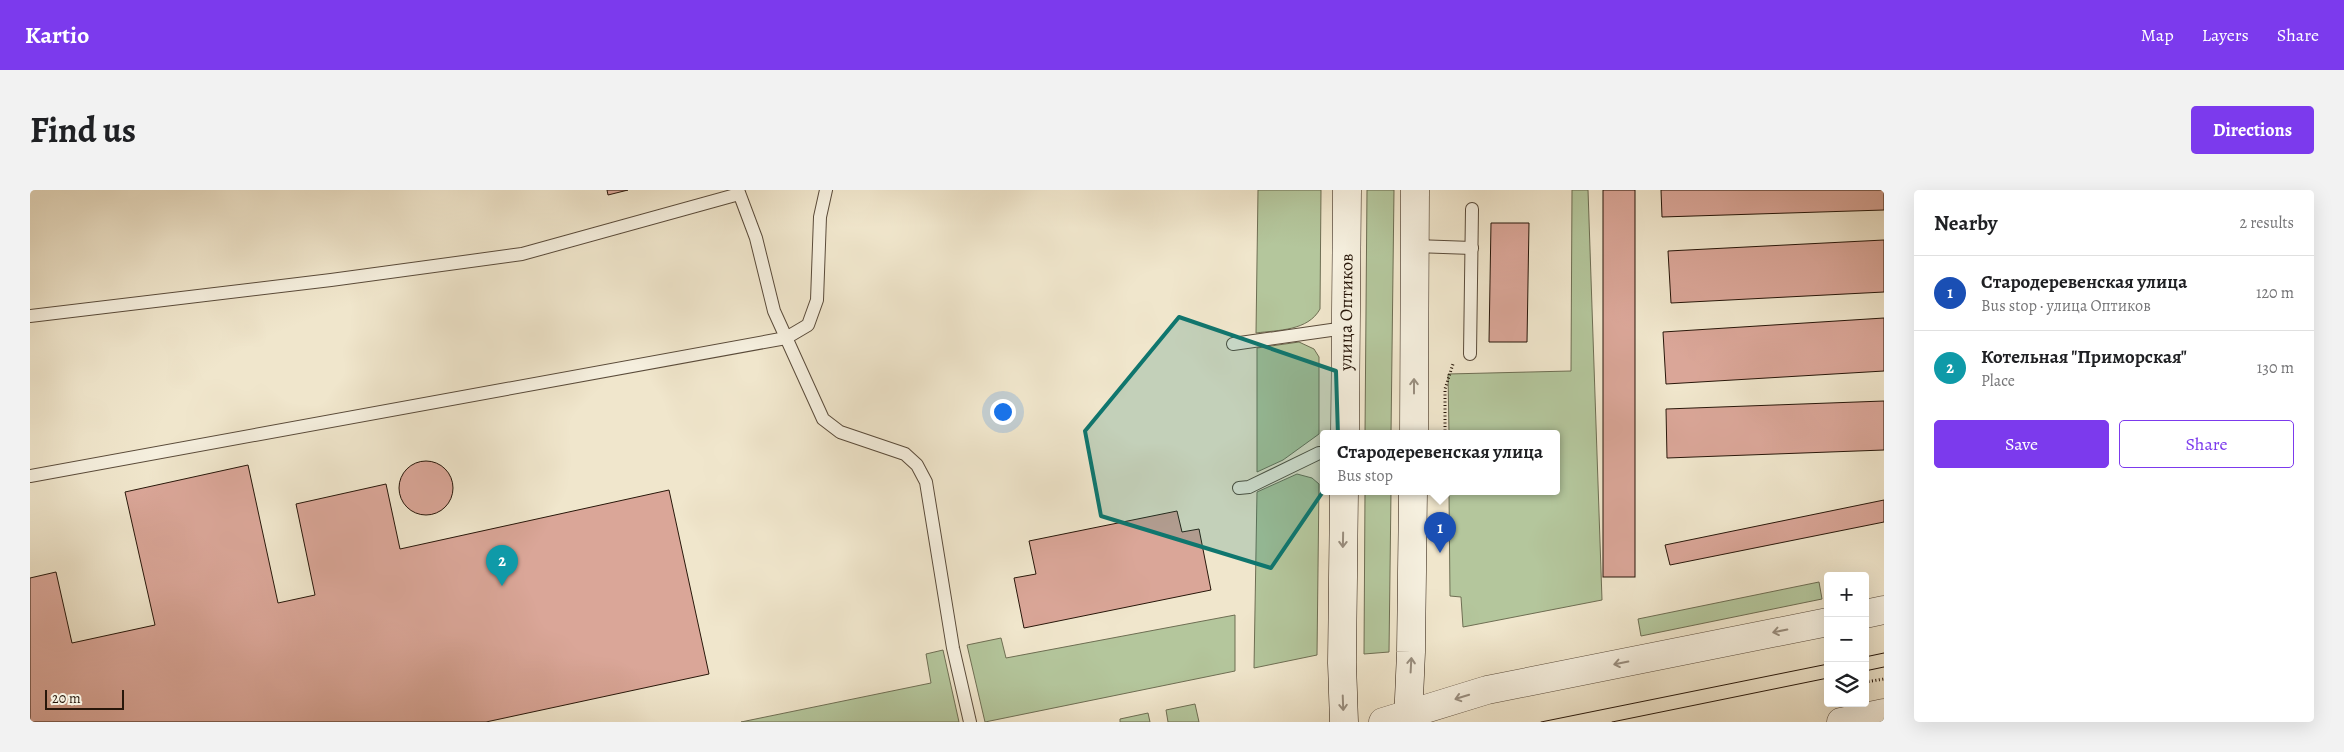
<!DOCTYPE html>
<meta charset="utf-8">
<style>
body{margin:0;font-family:Alegreya,serif;background:#f2f2f2;color:#202124}
.controls{position:absolute;right:15px;bottom:15px;display:grid;overflow:hidden;border-radius:5px;box-shadow:0 5px 20px #0002}
.controls button{width:45px;height:45px;display:grid;place-items:center;padding:0;border:0;border-bottom:1px solid #e0e0e0;background:#fff;color:#202124;font:25px sans-serif}
.scale{position:absolute;left:15px;bottom:12px;width:79px;box-sizing:border-box;padding-left:5px;border:2px solid #28170a;border-top:0;font-size:14px;line-height:18px;white-space:nowrap;color:#28170a;-webkit-text-stroke:4px #f5efde;paint-order:stroke}
.you{position:absolute;left:972px;top:221px;width:18px;height:18px;margin:-12px;border:4px solid #fff;border-radius:50%;background:#1a73e8;box-shadow:0 0 0 8px #1a73e833}
.badge{display:grid;place-items:center;width:32px;height:32px;border-radius:50%;background:#7c3aed;color:#fff;font-size:16px;font-weight:700}
.pin{position:absolute;translate:-50% -41px;filter:drop-shadow(0 1px 2px #0008)}
.pin::after{content:'';position:absolute;top:26px;width:18px;height:15px;background:inherit;clip-path:polygon(0 0,100% 0,50% 100%)}
.popup{position:absolute;left:1290px;top:240px;width:240px;height:65px;box-sizing:border-box;display:grid;place-content:center;border-radius:5px;background:#fff;filter:drop-shadow(0 1px 4px #0005);font-size:16px;white-space:nowrap;color:#757577}
.popup b{font-size:19px;color:#202124}
.popup::after{content:'';position:absolute;left:50%;top:100%;margin-left:-10px;border:10px solid transparent;border-top-color:#fff}
.list{margin:0;padding:0;list-style:none}
h2{display:flex;justify-content:space-between;align-items:center;height:65px;margin:0;padding:0 20px;font-size:21px}
h2 small{font-size:16px;font-weight:400;color:#757577}
.list li{display:grid;grid-template-columns:32px 1fr auto;gap:15px;align-items:center;box-sizing:border-box;height:75px;padding:0 20px;border-top:1px solid #e0e0e0}
.list b{display:block;font-size:19px;white-space:nowrap}
.list p{margin:0;font-size:16px;white-space:nowrap;color:#757577}
.list em{font-size:16px;font-style:normal;color:#757577}
.actions{display:flex;gap:10px;padding:15px 20px}
.actions a{flex:1;padding:11px 0;border:1px solid #7c3aed;border-radius:5px;text-align:center;font-size:18px;color:#7c3aed}
.actions .main{background:#7c3aed;color:#fff}
.icon{flex:none;width:28px;height:28px;fill:none;stroke:currentColor;stroke-width:2;stroke-linecap:round;stroke-linejoin:round}
.map{position:relative;flex:none;width:1854px;height:532px;overflow:hidden;border-radius:5px}
header{display:flex;align-items:center;gap:30px;box-sizing:border-box;height:70px;padding:0 25px;background:#7c3aed;color:#fff}
header strong{font-size:24px}
nav{display:flex;gap:28px;margin-inline-start:auto;font-size:18px}
.intro{display:flex;align-items:center;justify-content:space-between;box-sizing:border-box;height:120px;padding:0 30px}
h1{margin:0;font-size:35px}
.button{padding:12px 22px;border-radius:5px;background:#7c3aed;color:#fff;font-size:18px;font-weight:700}
main{display:flex;gap:30px;padding:0 30px}
aside{flex:1;background:#fff;border-radius:5px;box-shadow:0 5px 20px #0002}
.map>svg:first-child{display:block}
.green{fill:#b4c69c;stroke:#6e6e53}
.building{fill:#daa698;stroke:#28170a}
.lines{fill:none;stroke-linecap:round;stroke-linejoin:round}
.service-casing{stroke:#5a4b3a;stroke-width:14}
.tertiary-casing{stroke:#5a4b3a;stroke-width:29}
.secondary-casing{stroke:#28170a;stroke-width:29}
.path{stroke:#28170a;stroke-width:3;stroke-dasharray:1 2.5;stroke-linecap:butt}
.service{stroke:#f5efde;stroke-width:12}
.tertiary{stroke:#f5efde;stroke-width:28}
.secondary{stroke:#f5efde;stroke-width:28}
.tram{stroke:#28170a;stroke-width:1}
.oneway{stroke:#998e7f}
.marked{fill:#0f766e;fill-opacity:0.2;stroke:#0f766e;stroke-width:4;stroke-linejoin:round}
.labels{text-anchor:middle;dominant-baseline:central;stroke-width:4;stroke-linejoin:round;paint-order:stroke}
.street-label{font-size:18px;fill:#28170a;stroke:#f5efde}
</style>
<header>
<strong>Kartio</strong>
<nav><a>Map</a><a>Layers</a><a>Share</a></nav>
</header>
<div class="intro"><h1>Find us</h1><a class="button">Directions</a></div>
<main>
<div class="map">
<svg width="1854" height="532" viewBox="0 0 1854 532">
<rect width="100%" height="100%" fill="#f0e6cc"/>
<filter id="stains"><feTurbulence type="fractalNoise" baseFrequency=".004" numOctaves="4"/><feColorMatrix values="0 0 0 0 .2 0 0 0 0 .09 0 0 0 0 .02 0 0 0 .5 -.17"/></filter>
<radialGradient id="worn" r=".72"><stop offset=".6" stop-color="#630" stop-opacity="0"/><stop offset="1" stop-color="#630" stop-opacity=".3"/></radialGradient>
<g class="green">
<path d="M1228,0H1291L1290,119C1278,141 1248,140 1226,143Z"/>
<path d="M1337,0H1364L1361,244H1335Z"/>
<path d="M1542,0H1558L1572,410L1433,437L1431,407L1420,406L1419,302H1526V244H1419L1418,184L1541,181Z"/>
<path d="M1269,152L1284,159L1289,167V244L1253,270L1227,282V158Z"/>
<path d="M1267,284L1282,288L1289,294L1287,465L1224,478L1227,302Z"/>
<path d="M1335,302H1361L1359,462L1334,464Z"/>
<path d="M1789,392L1792,409L1611,446L1608,429Z"/>
<path d="M1205,425V481L955,532L937,455L971,448L976,468Z"/>
<path d="M913,460L929,532H711L901,493L896,464Z"/>
<path d="M1165,514L1169,532H1138L1136,520Z"/>
<path d="M1118,523L1120,532H1090V529Z"/>
</g>
<g class="building">
<path d="M577,0H598L578,5Z"/>
<rect x="1573" y="0" width="32" height="387"/>
<path d="M1631,0H1854V20L1632,27Z"/>
<path d="M1461,33H1499L1497,152H1459Z"/>
<path d="M1854,50V102L1641,113L1638,61Z"/>
<path d="M1854,128V181L1636,194L1633,142Z"/>
<path d="M1854,211V260L1637,268L1636,219Z"/>
<circle cx="396" cy="298" r="27"/>
<path d="M218,275L248,413L285,405L266,314L356,294L370,359L639,300L679,484L456,532H0V388L26,382L42,453L125,435L95,302Z"/>
<path d="M1854,310V332L1640,375L1635,355Z"/>
<path d="M1147,321L1152,342L1169,339L1181,400L994,438L984,388L1006,384L999,351Z"/>
</g>
<g class="lines">
<defs>
<g id="service">
<path d="M708,0L726,48L744,121L793,229L810,242L875,264L887,275L896,292L923,458L940,532"/>
<path d="M1385,56L1442,58"/>
<path d="M0,126L301,90L492,64L709,4"/>
<path d="M1203,154L1315,138"/>
<path d="M1440,164L1442,19"/>
<path d="M0,286L756,148L778,135L787,110L790,27L796,0"/>
<path d="M1209,298L1219,297L1289,263H1294"/>
</g>
<g id="tertiary">
<path d="M1835,424L1854,420"/>
<path d="M1353,532L1457,500L1798,432"/>
<path d="M1811,532L1854,523"/>
</g>
<g id="secondary">
<path id="s1" d="M1315,244L1317,0"/>
<path d="M1384,244L1385,0"/>
<path d="M1314,302L1312,473L1314,532"/>
<path d="M1378,532L1381,462L1383,302"/>
</g>
</defs>
<use href="#service" class="service-casing"/>
<use href="#tertiary" class="tertiary-casing"/>
<use href="#secondary" class="secondary-casing"/>
<g class="path">
<path d="M1415,244V199L1423,174"/>
<path d="M1835,492L1854,489"/>
</g>
<use href="#service" class="service"/>
<use href="#tertiary" class="tertiary"/>
<use href="#secondary" class="secondary"/>
<g class="tram">
<path d="M1835,467L1854,463"/>
<path d="M1835,481L1854,477"/>
<path d="M1511,532L1798,474"/>
<path d="M1582,532L1798,488"/>
</g>
</g>
<defs><path id="oneway-shaft" d="M-6 0H5M1.5-3L5.5 0L1.5 3" fill="none" stroke-width="1.6" stroke-linecap="round" stroke-linejoin="round" transform="scale(1.25)"/></defs>
<g class="oneway">
<use href="#oneway-shaft" transform="translate(1384 196) rotate(-90)"/>
<use href="#oneway-shaft" transform="translate(1313 350) rotate(91)"/>
<use href="#oneway-shaft" transform="translate(1750 441) rotate(169)"/>
<use href="#oneway-shaft" transform="translate(1591 473) rotate(169)"/>
<use href="#oneway-shaft" transform="translate(1381 475) rotate(-87)"/>
<use href="#oneway-shaft" transform="translate(1432 507) rotate(163)"/>
<use href="#oneway-shaft" transform="translate(1313 513) rotate(88)"/>
</g>
<path class="marked" d="M1149,127L1306,181L1309,278L1241,378L1071,326L1055,241Z"/>
<g class="labels">
<g class="street-label">
<text stroke="none"><textPath href="#s1" startOffset="122">улица Оптиков</textPath></text>
</g>
</g>
<rect width="100%" height="100%" filter="url(#stains)"/>
<rect width="100%" height="100%" fill="url(#worn)"/>
</svg>
<div class="controls">
<button>+</button>
<button>−</button>
<button><svg class="icon" aria-label="layers" viewBox="0 0 24 24"><path d="M12 4l9 5-9 5-9-5zM3 14l9 5 9-5"/></svg></button>
</div>
<div class="scale">20 m</div>
<div class="you"></div>
<div class="pin badge" style="left:1410px;top:363px;background:#1a4fb4">1</div>
<div class="popup"><b>Стародеревенская улица</b>Bus stop</div>
<div class="pin badge" style="left:472px;top:396px;background:#0f9aa8">2</div>
</div>
<aside>
<h2>Nearby<small>2 results</small></h2>
<ul class="list">
<li><span class="badge" style="background:#1a4fb4">1</span><div><b>Стародеревенская улица</b><p>Bus stop · улица Оптиков</p></div><em>120 m</em></li>
<li><span class="badge" style="background:#0f9aa8">2</span><div><b>Котельная &quot;Приморская&quot;</b><p>Place</p></div><em>130 m</em></li>
</ul>
<div class="actions"><a class="main">Save</a><a>Share</a></div>
</aside>
</main>
